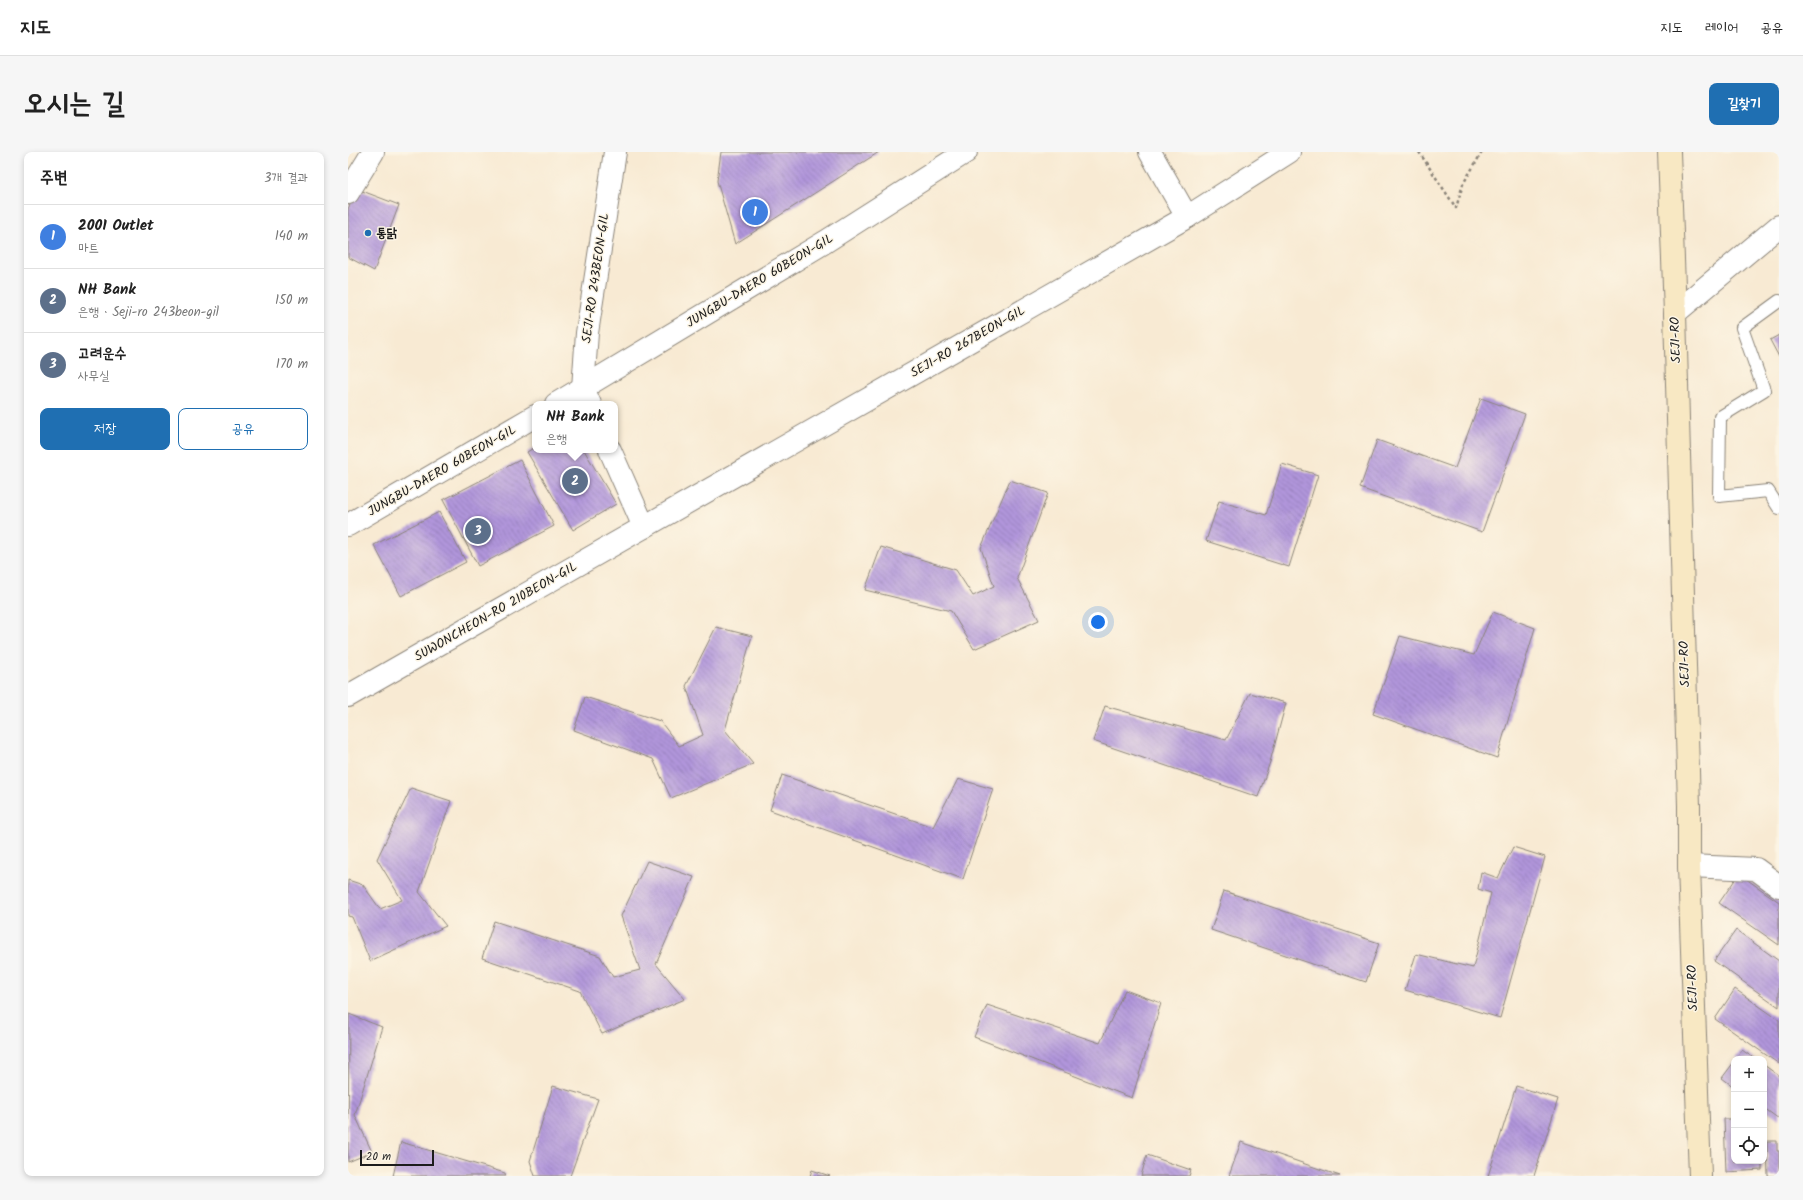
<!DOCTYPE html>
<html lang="ko">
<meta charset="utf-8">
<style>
body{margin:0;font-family:Kalam,"Poor Story",sans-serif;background:#f6f6f6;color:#222}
.controls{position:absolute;right:12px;bottom:12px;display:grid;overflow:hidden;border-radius:8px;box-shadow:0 2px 6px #0003}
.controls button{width:36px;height:36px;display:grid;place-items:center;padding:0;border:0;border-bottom:1px solid #e0e0e0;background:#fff;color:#222;font:20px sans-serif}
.scale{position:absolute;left:12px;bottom:10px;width:74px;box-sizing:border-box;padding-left:4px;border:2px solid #1c1c1c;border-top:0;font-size:11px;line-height:14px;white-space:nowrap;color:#1c1c1c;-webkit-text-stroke:3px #fcf5e5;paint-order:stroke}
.you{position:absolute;left:750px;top:470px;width:14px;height:14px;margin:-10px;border:3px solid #fff;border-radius:50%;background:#1a73e8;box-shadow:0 0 0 6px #1a73e833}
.badge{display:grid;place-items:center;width:26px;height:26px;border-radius:50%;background:#1f6fb2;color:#fff;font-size:13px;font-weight:700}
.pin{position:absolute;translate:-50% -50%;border:2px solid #fff;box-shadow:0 1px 4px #0006}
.popup{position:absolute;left:184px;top:249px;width:86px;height:52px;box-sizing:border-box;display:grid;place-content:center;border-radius:8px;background:#fff;filter:drop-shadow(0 1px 3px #0005);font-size:13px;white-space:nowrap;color:#767676}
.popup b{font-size:15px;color:#222}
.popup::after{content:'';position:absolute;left:50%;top:100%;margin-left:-8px;border:8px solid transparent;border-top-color:#fff}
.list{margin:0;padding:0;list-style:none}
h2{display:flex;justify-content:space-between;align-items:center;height:52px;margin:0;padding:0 16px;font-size:17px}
h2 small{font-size:13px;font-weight:400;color:#767676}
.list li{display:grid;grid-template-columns:26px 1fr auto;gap:12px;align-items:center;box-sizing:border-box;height:64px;padding:0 16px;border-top:1px solid #e0e0e0}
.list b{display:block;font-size:15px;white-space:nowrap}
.list p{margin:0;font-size:13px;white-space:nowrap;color:#767676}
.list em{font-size:13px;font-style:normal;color:#767676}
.actions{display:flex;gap:8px;padding:12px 16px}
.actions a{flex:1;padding:9px 0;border:1px solid #1f6fb2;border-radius:8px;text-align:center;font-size:14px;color:#1f6fb2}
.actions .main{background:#1f6fb2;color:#fff}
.icon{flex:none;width:22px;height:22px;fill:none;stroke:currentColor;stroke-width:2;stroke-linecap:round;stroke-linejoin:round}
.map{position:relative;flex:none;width:1431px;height:1024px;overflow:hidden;border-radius:8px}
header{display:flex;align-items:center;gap:24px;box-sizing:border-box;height:56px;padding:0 20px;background:#fff;border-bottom:1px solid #e0e0e0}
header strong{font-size:19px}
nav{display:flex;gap:22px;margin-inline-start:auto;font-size:14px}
.intro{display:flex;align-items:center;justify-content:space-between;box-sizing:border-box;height:96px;padding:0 24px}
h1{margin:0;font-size:28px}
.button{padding:10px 18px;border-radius:8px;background:#1f6fb2;color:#fff;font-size:14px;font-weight:700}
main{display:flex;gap:24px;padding:0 24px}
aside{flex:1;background:#fff;border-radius:8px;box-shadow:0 2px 6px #0003}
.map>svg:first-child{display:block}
.building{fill:url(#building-back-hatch)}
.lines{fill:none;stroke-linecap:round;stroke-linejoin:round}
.lane-casing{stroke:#8a8378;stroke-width:14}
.street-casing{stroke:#8a8378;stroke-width:24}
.secondary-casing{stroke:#8a8378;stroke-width:24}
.path{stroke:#8a8378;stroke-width:2.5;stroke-dasharray:3 3;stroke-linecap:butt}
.lane{stroke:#fff;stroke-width:12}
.street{stroke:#fff;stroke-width:22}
.secondary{stroke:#f8e8c3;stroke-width:22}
.poi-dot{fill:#1f6fb2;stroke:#fcf5e5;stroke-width:1.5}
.labels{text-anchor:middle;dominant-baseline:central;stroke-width:3;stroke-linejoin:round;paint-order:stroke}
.poi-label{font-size:13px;font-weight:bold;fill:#1c1c1c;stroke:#fcf5e5;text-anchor:start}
.street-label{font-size:13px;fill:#1c1c1c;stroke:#fcf5e5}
</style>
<header>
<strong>지도</strong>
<nav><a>지도</a><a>레이어</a><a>공유</a></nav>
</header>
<div class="intro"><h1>오시는 길</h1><a class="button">길찾기</a></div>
<main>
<aside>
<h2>주변<small>3개 결과</small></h2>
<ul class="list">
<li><span class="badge" style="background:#3f7fe0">1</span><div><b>2001 Outlet</b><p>마트</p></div><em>140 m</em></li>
<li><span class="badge" style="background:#5c6f8a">2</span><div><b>NH Bank</b><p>은행 · Seji-ro 243beon-gil</p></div><em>150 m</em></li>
<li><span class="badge" style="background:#5c6f8a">3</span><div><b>고려운수</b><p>사무실</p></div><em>170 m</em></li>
</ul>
<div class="actions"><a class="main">저장</a><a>공유</a></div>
</aside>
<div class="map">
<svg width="1431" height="1024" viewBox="0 0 1431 1024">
<defs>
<pattern id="building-back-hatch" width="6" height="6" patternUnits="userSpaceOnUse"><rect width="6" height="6" fill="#b195db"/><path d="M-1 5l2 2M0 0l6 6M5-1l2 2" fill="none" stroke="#8f79b1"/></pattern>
</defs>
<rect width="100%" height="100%" fill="#fcf5e5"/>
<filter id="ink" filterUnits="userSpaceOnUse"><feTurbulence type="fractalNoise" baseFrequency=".025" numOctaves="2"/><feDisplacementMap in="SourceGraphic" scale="8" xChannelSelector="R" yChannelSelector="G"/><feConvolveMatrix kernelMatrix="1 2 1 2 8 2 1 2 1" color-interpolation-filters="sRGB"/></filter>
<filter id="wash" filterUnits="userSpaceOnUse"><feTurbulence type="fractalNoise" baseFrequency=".012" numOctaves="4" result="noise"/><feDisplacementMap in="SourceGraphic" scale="16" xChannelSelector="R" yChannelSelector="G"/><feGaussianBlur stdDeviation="0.9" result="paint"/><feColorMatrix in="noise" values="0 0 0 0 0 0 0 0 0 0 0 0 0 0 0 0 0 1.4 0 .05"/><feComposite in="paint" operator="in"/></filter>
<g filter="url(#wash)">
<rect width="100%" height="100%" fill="#f8ead3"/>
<g id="blocks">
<g class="building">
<path d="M373,0H531L387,92L369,29Z"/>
<path d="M9,37L51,53L26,119L0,105V57Z"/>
<path d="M1431,183V205L1422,188Z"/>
<path d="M1133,246L1177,262L1134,380L1012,336L1029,288L1107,316Z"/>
<path d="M187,295V298H236L268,352L225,378L179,300Z"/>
<path d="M172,308L206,374L130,414L95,348Z"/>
<path d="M934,312L970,323L941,415L858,389L871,349L918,363Z"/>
<path d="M662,328L700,341L669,426L691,468L626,497L603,459L517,438L533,395L608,418L625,444L646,434L633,396Z"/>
<path d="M91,360L118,410L53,444L26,393Z"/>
<path d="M1145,460L1187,476L1149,606L1025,562L1052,484L1126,503Z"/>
<path d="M368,475L404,484L377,578L405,612L323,646L305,607L226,578L237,545L312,569L331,594L355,583L338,534Z"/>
<path d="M902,541L938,551L922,610L910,645L745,589L757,554L878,588Z"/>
<path d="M434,623L585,675L610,627L645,637L615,727L422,658Z"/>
<path d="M63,636L103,649L71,740L98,774L22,809L4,765L0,764V728L15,733L32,757L54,748L29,707Z"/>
<path d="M1165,695L1197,705L1152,866L1057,838L1068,802L1125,816L1143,741L1130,737L1133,720L1150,726Z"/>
<path d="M299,709L346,725L308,812L337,847L254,882L232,839L134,806L146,769L252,804L265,825L292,818L273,764Z"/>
<path d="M1391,722L1431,750V793L1371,751Z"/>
<path d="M876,739L1031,791L1018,830L863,778Z"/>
<path d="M1388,778L1431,809V855L1366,809Z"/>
<path d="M1387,837L1431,868V912L1367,867Z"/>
<path d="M777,838L813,851L784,946L626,885L639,853L752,891Z"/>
<path d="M1,862L34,875L7,963L24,1000L0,1010Z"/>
<path d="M1394,898L1407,907H1388Z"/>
<path d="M1386,910V935L1374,926Z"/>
<path d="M1416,913L1431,924V967L1416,956Z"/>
<path d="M205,934L250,947L222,1024H187L182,1009Z"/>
<path d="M1168,934L1210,947L1186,1024H1140Z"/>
<path d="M1376,967H1386V1009H1414V1018L1378,1020Z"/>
<path d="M1419,989H1429V999H1431V1024H1420Z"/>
<path d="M53,990L157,1021L158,1024H45Z"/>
<path d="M893,990L992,1024H881Z"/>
<path d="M799,1003L843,1018L841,1024H793Z"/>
<path d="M464,1018L482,1024H462Z"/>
</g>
</g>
</g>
<g filter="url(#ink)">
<use href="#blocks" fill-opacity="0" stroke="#8a8378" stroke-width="1"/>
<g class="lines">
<defs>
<path id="lane" d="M1431,149L1394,176L1416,238L1372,265L1371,344L1420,339L1431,356"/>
<g id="street">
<path d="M802,0L839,65"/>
<path d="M0,41L25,0"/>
<path d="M1327,161L1431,74"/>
<path d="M208,252L477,90L618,0"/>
<path d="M242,252L235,236L239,181L267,0"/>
<path d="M262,298L296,375"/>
<path d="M0,373L187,264"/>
<path d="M0,544L839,65L941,0"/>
<path d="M1341,714L1408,717L1431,734"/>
</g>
<path id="secondary" d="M1321,0L1327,161L1341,654V714L1352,1024"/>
</defs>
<use href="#lane" class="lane-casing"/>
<use href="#street" class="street-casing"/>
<use href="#secondary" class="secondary-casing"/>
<path class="path" d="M1071,0L1108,56L1115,32L1134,0"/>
<use href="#lane" class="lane"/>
<use href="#street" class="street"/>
<use href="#secondary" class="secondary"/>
</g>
</g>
<circle class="poi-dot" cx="20" cy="81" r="4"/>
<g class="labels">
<g class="poi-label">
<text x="28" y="81">통닭</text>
</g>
<g class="street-label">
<text transform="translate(248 126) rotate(-82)">SEJI-RO 243BEON-GIL</text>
<text transform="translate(412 129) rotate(-31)">JUNGBU-DAERO 60BEON-GIL</text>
<text transform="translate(1328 188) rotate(-92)">SEJI-RO</text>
<text transform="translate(620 190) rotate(-30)">SEJI-RO 267BEON-GIL</text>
<text transform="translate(94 319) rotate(-30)">JUNGBU-DAERO 60BEON-GIL</text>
<text transform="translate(148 460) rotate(-30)">SUWONCHEON-RO 210BEON-GIL</text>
<text transform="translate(1337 512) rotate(-92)">SEJI-RO</text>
<text transform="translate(1345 836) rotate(-92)">SEJI-RO</text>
</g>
</g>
</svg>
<div class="controls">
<button>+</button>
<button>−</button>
<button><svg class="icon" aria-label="locate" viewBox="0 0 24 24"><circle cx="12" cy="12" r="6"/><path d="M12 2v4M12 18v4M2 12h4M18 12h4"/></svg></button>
</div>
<div class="scale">20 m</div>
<div class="you"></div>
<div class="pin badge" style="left:407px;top:60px;background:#3f7fe0">1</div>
<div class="pin badge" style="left:227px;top:329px;background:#5c6f8a">2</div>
<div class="popup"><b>NH Bank</b>은행</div>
<div class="pin badge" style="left:130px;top:379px;background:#5c6f8a">3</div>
</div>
</main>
